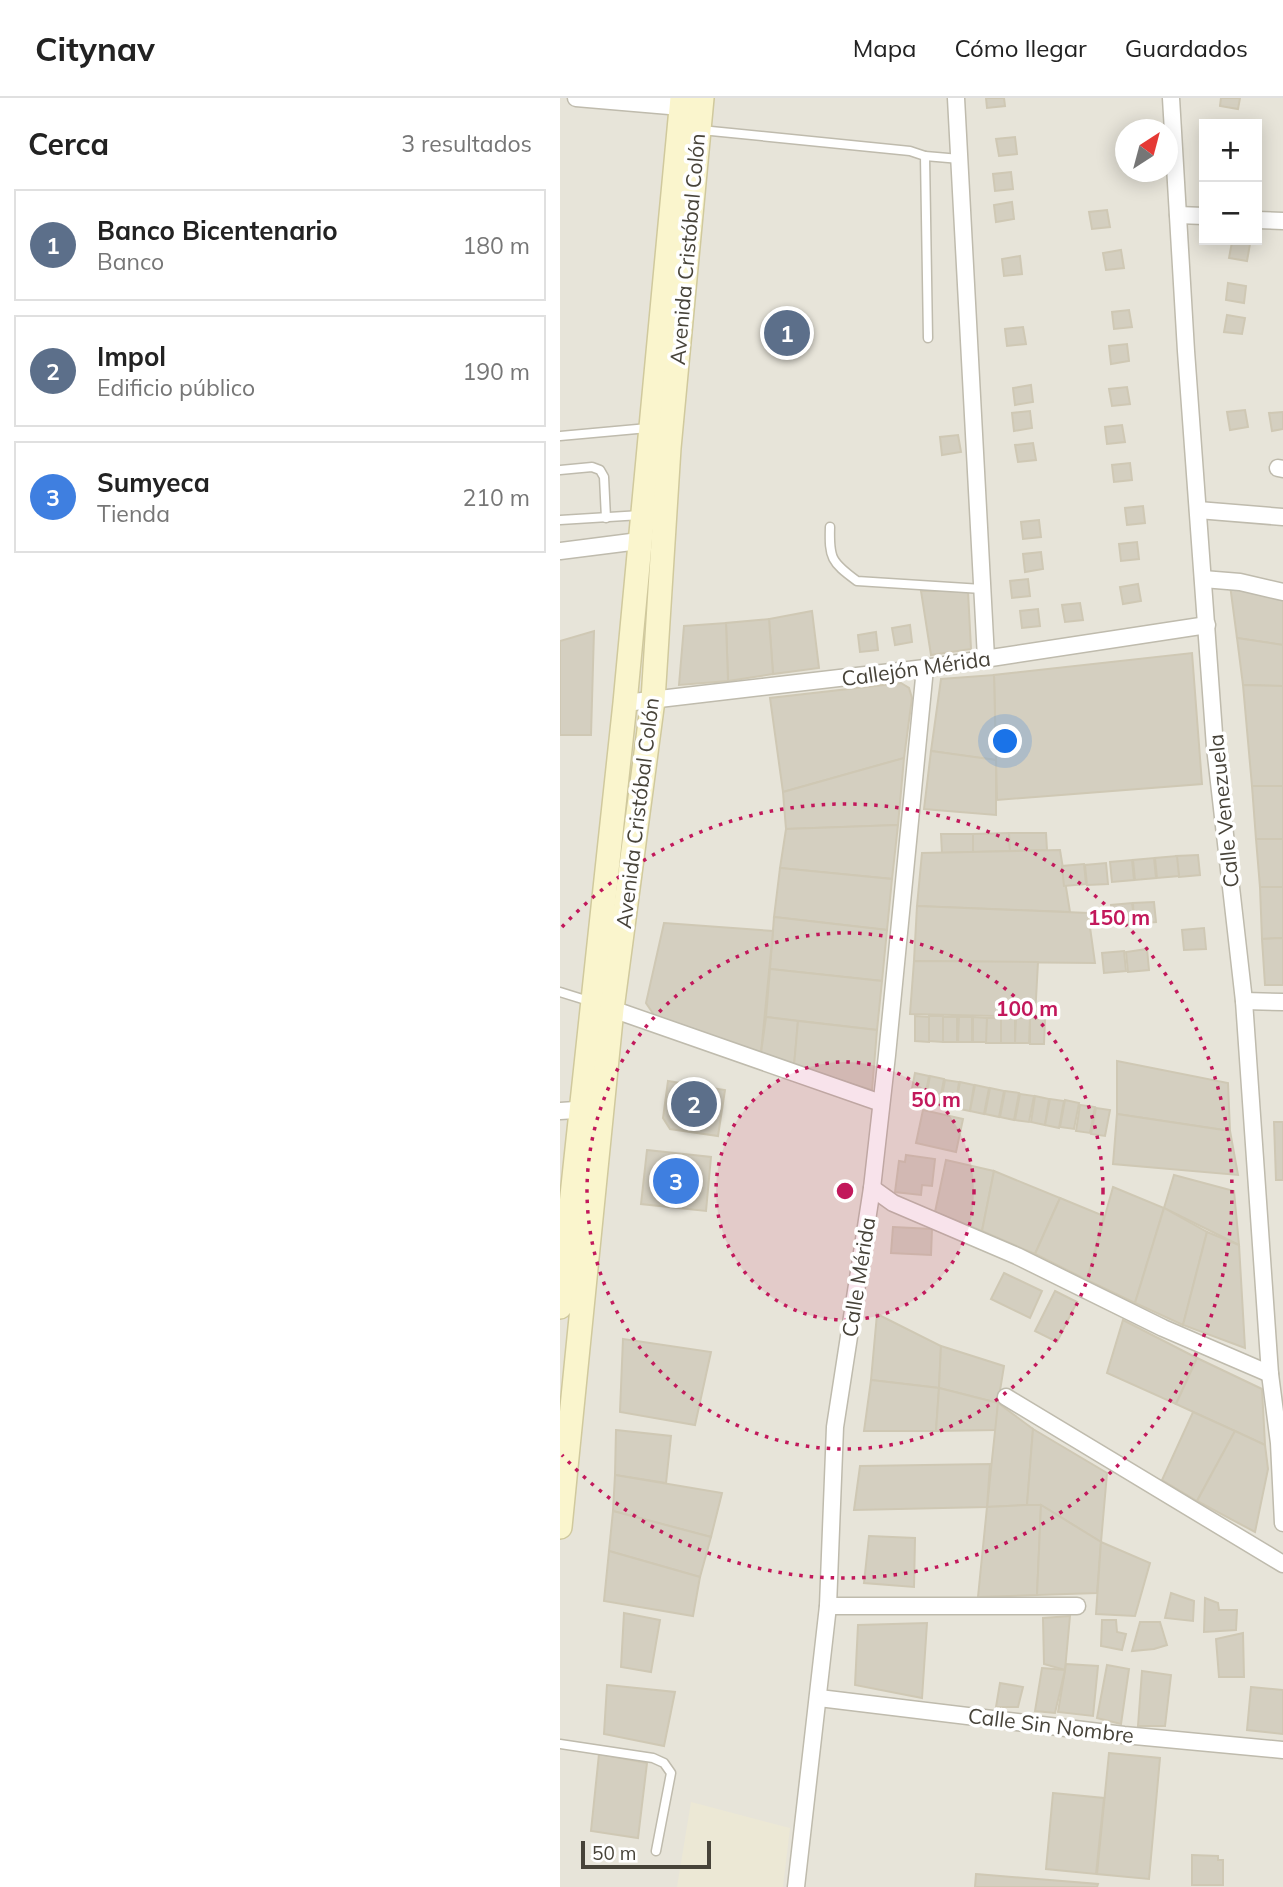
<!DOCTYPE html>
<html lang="es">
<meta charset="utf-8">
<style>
body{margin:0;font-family:Mulish,sans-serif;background:#f6f6f6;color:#222}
.controls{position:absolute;right:21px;top:21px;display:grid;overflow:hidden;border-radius:0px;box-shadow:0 4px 18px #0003}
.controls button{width:63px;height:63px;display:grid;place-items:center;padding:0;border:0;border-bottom:2px solid #e0e0e0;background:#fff;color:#222;font:35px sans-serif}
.compass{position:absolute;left:555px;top:21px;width:63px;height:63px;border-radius:50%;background:#fff;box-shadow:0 4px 18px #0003;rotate:36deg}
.scale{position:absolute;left:21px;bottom:18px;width:130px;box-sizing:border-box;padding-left:7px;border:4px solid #474339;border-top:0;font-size:19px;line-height:24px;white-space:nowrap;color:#474339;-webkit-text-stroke:5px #fff;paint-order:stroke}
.you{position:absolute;left:446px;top:644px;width:24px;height:24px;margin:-18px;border:5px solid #fff;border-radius:50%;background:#1a73e8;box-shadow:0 0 0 10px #1a73e833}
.badge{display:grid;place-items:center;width:46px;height:46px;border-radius:50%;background:#1a73e8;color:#fff;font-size:23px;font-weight:700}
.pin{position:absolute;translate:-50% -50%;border:4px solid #fff;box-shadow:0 2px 7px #0006}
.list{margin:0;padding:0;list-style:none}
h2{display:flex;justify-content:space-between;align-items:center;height:91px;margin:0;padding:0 28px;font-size:30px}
h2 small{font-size:23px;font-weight:400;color:#767676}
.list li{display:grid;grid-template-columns:46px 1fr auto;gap:21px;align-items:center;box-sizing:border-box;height:112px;margin:0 14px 14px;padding:0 14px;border:2px solid #e0e0e0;border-radius:0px}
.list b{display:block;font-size:26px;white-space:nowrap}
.list p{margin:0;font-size:23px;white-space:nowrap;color:#767676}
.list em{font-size:23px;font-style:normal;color:#767676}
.map{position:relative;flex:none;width:723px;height:1789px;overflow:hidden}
header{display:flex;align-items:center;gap:42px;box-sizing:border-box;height:98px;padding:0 35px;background:#fff;border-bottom:2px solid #e0e0e0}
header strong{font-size:33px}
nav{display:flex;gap:38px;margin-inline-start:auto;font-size:24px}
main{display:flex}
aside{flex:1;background:#fff}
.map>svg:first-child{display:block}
.residential{fill:#e7e4d9;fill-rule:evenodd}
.education{fill:#ece8d5}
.building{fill:#d4cfc0;stroke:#cfc8b4;stroke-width:2}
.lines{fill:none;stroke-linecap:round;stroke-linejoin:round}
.lane-casing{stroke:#bfbbad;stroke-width:11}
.street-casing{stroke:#bfbbad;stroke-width:19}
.secondary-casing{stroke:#d0c99d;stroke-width:26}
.lane{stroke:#fff;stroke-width:8}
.street{stroke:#fff;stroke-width:16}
.secondary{stroke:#faf5cd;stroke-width:23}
.ring{fill:none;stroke:#c2185b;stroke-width:3.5;stroke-dasharray:3.5 7}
.labels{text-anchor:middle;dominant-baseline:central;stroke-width:7;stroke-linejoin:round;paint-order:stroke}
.street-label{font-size:21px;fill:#474339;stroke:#fff}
.centre{fill:#c2185b;stroke:#fff;stroke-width:3.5}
.ring-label{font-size:21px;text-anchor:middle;font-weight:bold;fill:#c2185b;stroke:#fff;stroke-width:7;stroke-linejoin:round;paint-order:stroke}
</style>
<header>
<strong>Citynav</strong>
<nav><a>Mapa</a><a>Cómo llegar</a><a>Guardados</a></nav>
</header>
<main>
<aside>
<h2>Cerca<small>3 resultados</small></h2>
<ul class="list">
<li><span class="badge" style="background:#5c6f8a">1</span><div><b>Banco Bicentenario</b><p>Banco</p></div><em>180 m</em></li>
<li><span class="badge" style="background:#5c6f8a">2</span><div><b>Impol</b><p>Edificio público</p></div><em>190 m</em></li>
<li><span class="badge" style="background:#3f7fe0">3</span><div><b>Sumyeca</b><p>Tienda</p></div><em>210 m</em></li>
</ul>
</aside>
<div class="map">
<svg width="723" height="1789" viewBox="0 0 723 1789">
<rect width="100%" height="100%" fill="#f4f2ea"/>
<path class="residential" d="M0,0H723V1789H0ZM644,26H697V142H644ZM566,32H608V74H566Z"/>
<path class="education" d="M131,1704L230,1730L223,1789H117Z"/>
<g class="building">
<path d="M426,0H444L445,8L427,10Z"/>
<path d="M661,0H680L678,11L660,8Z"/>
<path d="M455,39L457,56L439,58L436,41Z"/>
<path d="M451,74L453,91L435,93L433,76Z"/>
<path d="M452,104L454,121L436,124L434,107Z"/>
<path d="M547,112L550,129L532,131L529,114Z"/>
<path d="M672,144L690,146L687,163L669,160Z"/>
<path d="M561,152L564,170L546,172L543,155Z"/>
<path d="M460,158L462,176L444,178L442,161Z"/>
<path d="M668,185L686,188L684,205L666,202Z"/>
<path d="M569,212L572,229L554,231L552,214Z"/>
<path d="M667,217L685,220L682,236L664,234Z"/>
<path d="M463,229L466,246L447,248L445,231Z"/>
<path d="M567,246L569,263L551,266L549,248Z"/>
<path d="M471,287L473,304L455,307L453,290Z"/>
<path d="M567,289L570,306L552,308L549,291Z"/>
<path d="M685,312L688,329L670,332L667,314Z"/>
<path d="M470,313L472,330L454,333L452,315Z"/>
<path d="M723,314V331L712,333L709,315Z"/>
<path d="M562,327L565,344L547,346L545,329Z"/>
<path d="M398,337L401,354L382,357L380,339Z"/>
<path d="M473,345L476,362L458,364L455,347Z"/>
<path d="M570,365L572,382L554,384L552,367Z"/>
<path d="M583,408L585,425L567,427L565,410Z"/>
<path d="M479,422L481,439L463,441L461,424Z"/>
<path d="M577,444L579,461L561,463L559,446Z"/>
<path d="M481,454L483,471L465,474L463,456Z"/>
<path d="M468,481L470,498L452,500L450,483Z"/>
<path d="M578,486L581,503L563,506L560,489Z"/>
<path d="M670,487L723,498V547L677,540Z"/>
<path d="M361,493H408L411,551L371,557Z"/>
<path d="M520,505L523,522L505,524L502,507Z"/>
<path d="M478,511L480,528L462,530L460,513Z"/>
<path d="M252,513L259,570L213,576L209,521Z"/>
<path d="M209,521L213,576L168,583L166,525Z"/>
<path d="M166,525L168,583L119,587L124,528Z"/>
<path d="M350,527L352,544L335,547L332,530Z"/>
<path d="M34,533L31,637H0V543Z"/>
<path d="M316,534L318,552L300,554L298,537Z"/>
<path d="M677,540L723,547V588L683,587Z"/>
<path d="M632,555L642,686L437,702L434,577Z"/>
<path d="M434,577L436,662L371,653L381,581Z"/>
<path d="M341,585L349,590L352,600L344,660L223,694L210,600Z"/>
<path d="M683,587L723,588V688H692Z"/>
<path d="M371,653L436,662V717L364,711Z"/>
<path d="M344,660L338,727L226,731L223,694Z"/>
<path d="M692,688H723V741H696Z"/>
<path d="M338,727L332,781L220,770L226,731Z"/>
<path d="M449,735L450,753L413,754V736Z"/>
<path d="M449,735H486L487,752L450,753Z"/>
<path d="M381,736H413V754L382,755Z"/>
<path d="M696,741H723V789H700Z"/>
<path d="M500,752L510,814L357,808L362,755Z"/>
<path d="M638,757L640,777L619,779L616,758Z"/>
<path d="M617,758L619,778L597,780L595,760Z"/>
<path d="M594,760L596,780L575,782L573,762Z"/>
<path d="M572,762L574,782L552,784L550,764Z"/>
<path d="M546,765L548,786L527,787L525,767Z"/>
<path d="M524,766L526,786L504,788L502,768Z"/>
<path d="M220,770L332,781L327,832L214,819Z"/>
<path d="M700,789H723V840L702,841Z"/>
<path d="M594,804L596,824L574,826L573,805Z"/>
<path d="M572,805L575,825L553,827L551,807Z"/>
<path d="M357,808L528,815L535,865L354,863Z"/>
<path d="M214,819L327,832L322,883L210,871Z"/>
<path d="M104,825L213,833L201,955L94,917L86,905Z"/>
<path d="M644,830L646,851L624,852L622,832Z"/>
<path d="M723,840V887H705L702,841Z"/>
<path d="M587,851L589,872L568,874L566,854Z"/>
<path d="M564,853L566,873L544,875L542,855Z"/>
<path d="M354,863L478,864L475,919L350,916Z"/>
<path d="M210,871L322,883L317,932L206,919Z"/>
<path d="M355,918L369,919V944L355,943Z"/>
<path d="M369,918H383V944L369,943Z"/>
<path d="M206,919L238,923L234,968L201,955Z"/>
<rect x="383" y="919" width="14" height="25"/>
<path d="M399,919H412V944H398Z"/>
<path d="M413,919L427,920V944H413Z"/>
<path d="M427,920H441V945H426Z"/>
<rect x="441" y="920" width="14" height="25"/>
<path d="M456,920H470L469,945H455Z"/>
<path d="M470,920L485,921L484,946H470Z"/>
<path d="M238,923L317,932L312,992L234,968Z"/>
<path d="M557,963L668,985L670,1033L557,1016Z"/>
<path d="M355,975L369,978L364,1004L350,1001Z"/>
<path d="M370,978L384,981L379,1007L365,1004Z"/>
<path d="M385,982L399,984L395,1011L380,1008Z"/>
<path d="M108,983L165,992L158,1038L110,1031L103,1020Z"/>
<path d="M400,984L414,987L410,1013L395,1010Z"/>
<path d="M415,987L429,990L424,1016L410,1013Z"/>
<path d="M430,990L444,993L439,1019L425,1016Z"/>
<path d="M445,993L459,995L454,1022L440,1019Z"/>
<path d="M460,996L474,998L469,1024L455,1022Z"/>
<path d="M475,998L489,1001L485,1027L471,1024Z"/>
<path d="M490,1001L504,1003L499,1030L485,1027Z"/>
<path d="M505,1002L519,1005L514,1031L500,1029Z"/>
<path d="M520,1007L535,1009L530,1035L516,1033Z"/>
<path d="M536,1010L550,1012L545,1038L531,1036Z"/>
<path d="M363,1012L403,1021L396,1054L356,1045Z"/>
<path d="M557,1016L670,1033L678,1077L553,1066Z"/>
<path d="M714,1024H723V1082H716Z"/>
<path d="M87,1052L151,1059L146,1113L81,1106Z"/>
<path d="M346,1057L375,1061L372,1088L362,1087L361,1097L335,1094L339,1063L345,1064Z"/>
<path d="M386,1062L434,1073L422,1133L375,1114Z"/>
<path d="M434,1073L500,1100L475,1156L422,1133Z"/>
<path d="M614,1077L674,1093L679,1147L604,1110Z"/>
<path d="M553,1089L604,1110L575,1205L527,1182Z"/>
<path d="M500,1100L544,1118L527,1182L475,1156Z"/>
<path d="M604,1110L647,1134L623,1227L575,1205Z"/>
<path d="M333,1129L372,1131L371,1157L331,1155Z"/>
<path d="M647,1134L679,1147L685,1250L623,1227Z"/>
<path d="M444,1175L482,1193L470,1220L431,1201Z"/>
<path d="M495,1193L517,1204L497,1244L475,1233Z"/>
<path d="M317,1216L381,1248L379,1290L311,1282Z"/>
<path d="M563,1222L637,1260L616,1306L547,1275Z"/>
<path d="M63,1241L151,1254L135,1327L60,1314Z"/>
<path d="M381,1248L444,1268L438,1305L379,1290Z"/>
<path d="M637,1260L702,1291L705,1347L616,1306Z"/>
<path d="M311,1282L379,1290L376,1333H304Z"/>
<path d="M379,1290L438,1305L436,1332L376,1333Z"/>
<path d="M438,1305L473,1331L467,1407L427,1409Z"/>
<path d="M633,1314L675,1333L637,1403L602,1382Z"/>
<path d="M473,1331L547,1375L541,1444L481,1407H467Z"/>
<path d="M56,1332L111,1338L106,1385L55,1377Z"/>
<path d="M675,1333L705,1347L708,1371L695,1434L637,1403Z"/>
<path d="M430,1366L427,1409L294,1412L300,1368Z"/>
<path d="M55,1377L162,1395L151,1439L53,1413Z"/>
<path d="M467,1407H481L477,1497L418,1499L427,1409Z"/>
<path d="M481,1407L541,1444L537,1495L477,1497Z"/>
<path d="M53,1413L151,1439L140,1479L49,1453Z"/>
<path d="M309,1438L355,1440L354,1489L304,1485Z"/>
<path d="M541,1444L590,1465L575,1518L536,1516Z"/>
<path d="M49,1453L140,1479L133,1518L44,1503Z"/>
<path d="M611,1495L634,1503L633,1523L605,1520Z"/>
<path d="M645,1500L658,1505L659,1512H677L676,1532L644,1534Z"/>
<path d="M64,1515L100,1522L91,1574L61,1569Z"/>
<path d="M510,1518L505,1572L484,1566L483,1520Z"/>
<path d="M542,1522H556L557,1534L566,1536L562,1552L541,1548Z"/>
<path d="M580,1524H600L607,1547L594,1551L572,1553Z"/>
<path d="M367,1525L362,1600L295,1587L298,1527Z"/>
<path d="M683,1535L684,1579H659L656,1541Z"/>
<path d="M506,1566L538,1568L533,1618L498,1614Z"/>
<path d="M547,1567L569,1571L561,1626L537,1620Z"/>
<path d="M482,1570L505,1572L495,1615L475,1613Z"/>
<path d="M582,1573L611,1577L605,1628H578Z"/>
<path d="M440,1585L463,1589L458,1609H436Z"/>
<path d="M47,1587L115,1594L104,1648L44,1636Z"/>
<path d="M691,1589L723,1592V1636L687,1632Z"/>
<path d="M549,1655L600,1660L589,1781L537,1776Z"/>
<path d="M39,1656L87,1665L78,1740L31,1733Z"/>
<path d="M493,1695L544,1700L536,1776L486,1771Z"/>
<path d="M632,1757L658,1758V1762H663V1787H632Z"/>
<path d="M416,1776L538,1786L537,1789H415Z"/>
</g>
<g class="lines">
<defs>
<g id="lane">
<path d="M141,32L350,53L365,58L368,240"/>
<path d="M365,58L400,61"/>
<path d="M0,338L88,330"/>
<path d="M0,372L32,369L40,372L44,379L46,420"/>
<path d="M0,422L81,417"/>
<path d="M270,429C269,460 271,464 297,483L422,491"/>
<path d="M0,894L32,904"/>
<path d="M0,1646L93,1660L104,1665L111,1675L96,1753"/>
</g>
<g id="street">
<path d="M16,0L121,9"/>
<path d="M396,0L426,560"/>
<path d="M611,0L626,253L655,649L684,903L710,1276L719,1345L723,1425"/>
<path d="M618,117L644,118"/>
<path d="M697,122L723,123"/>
<path d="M718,370L723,371"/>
<path d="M638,412L723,419"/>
<path d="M0,453L79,443"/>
<path d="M643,481L680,484L723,494"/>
<path d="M65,605L365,570L647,527"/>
<path d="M684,903L723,904"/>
<path d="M52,911L321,1005"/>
<path d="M0,1013L30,1011"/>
<path d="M312,1090L333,1105L457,1158L603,1230L710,1276"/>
<path d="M446,1299L723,1466"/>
<path d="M268,1508H517"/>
<path d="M259,1600L564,1637L723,1652"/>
<path d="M236,1789L268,1508L275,1329L312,1090L327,957L365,570"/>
</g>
<g id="secondary">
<path d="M0,1209L65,605L122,0"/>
<path d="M0,1429L52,911L93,602L109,350L142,0"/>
</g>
</defs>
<use href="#lane" class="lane-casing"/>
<use href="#street" class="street-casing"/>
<use href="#secondary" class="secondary-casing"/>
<use href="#lane" class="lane"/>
<use href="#street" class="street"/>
<use href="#secondary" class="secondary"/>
</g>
<circle cx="285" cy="1093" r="129" fill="#c2185b" fill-opacity=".12"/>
<g class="ring">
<circle cx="285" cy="1093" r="129"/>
<circle cx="285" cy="1093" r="258"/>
<path d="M2 829A387 387 0 1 1 2 1357"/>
</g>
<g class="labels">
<g class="street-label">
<text transform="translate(127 151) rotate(-85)">Avenida Cristóbal Colón</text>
<text transform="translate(356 570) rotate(-8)">Callejón Mérida</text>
<text transform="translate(663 713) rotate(-96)">Calle Venezuela</text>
<text transform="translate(77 715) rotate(-83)">Avenida Cristóbal Colón</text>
<text transform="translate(298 1179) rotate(-81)">Calle Mérida</text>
<text transform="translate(491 1627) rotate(7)">Calle Sin Nombre</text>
</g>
</g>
<circle cx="285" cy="1093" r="10" class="centre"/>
<g class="ring-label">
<text x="559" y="827">150 m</text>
<text x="467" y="918">100 m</text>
<text x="376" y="1009">50 m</text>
</g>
</svg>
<div class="controls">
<button>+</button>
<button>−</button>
</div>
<svg class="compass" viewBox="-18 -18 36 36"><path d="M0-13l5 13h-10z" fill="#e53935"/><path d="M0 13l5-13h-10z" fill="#767676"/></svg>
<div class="scale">50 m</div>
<div class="you"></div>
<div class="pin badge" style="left:227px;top:235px;background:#5c6f8a">1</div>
<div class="pin badge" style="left:134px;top:1006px;background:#5c6f8a">2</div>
<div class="pin badge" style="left:116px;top:1083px;background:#3f7fe0">3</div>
</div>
</main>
